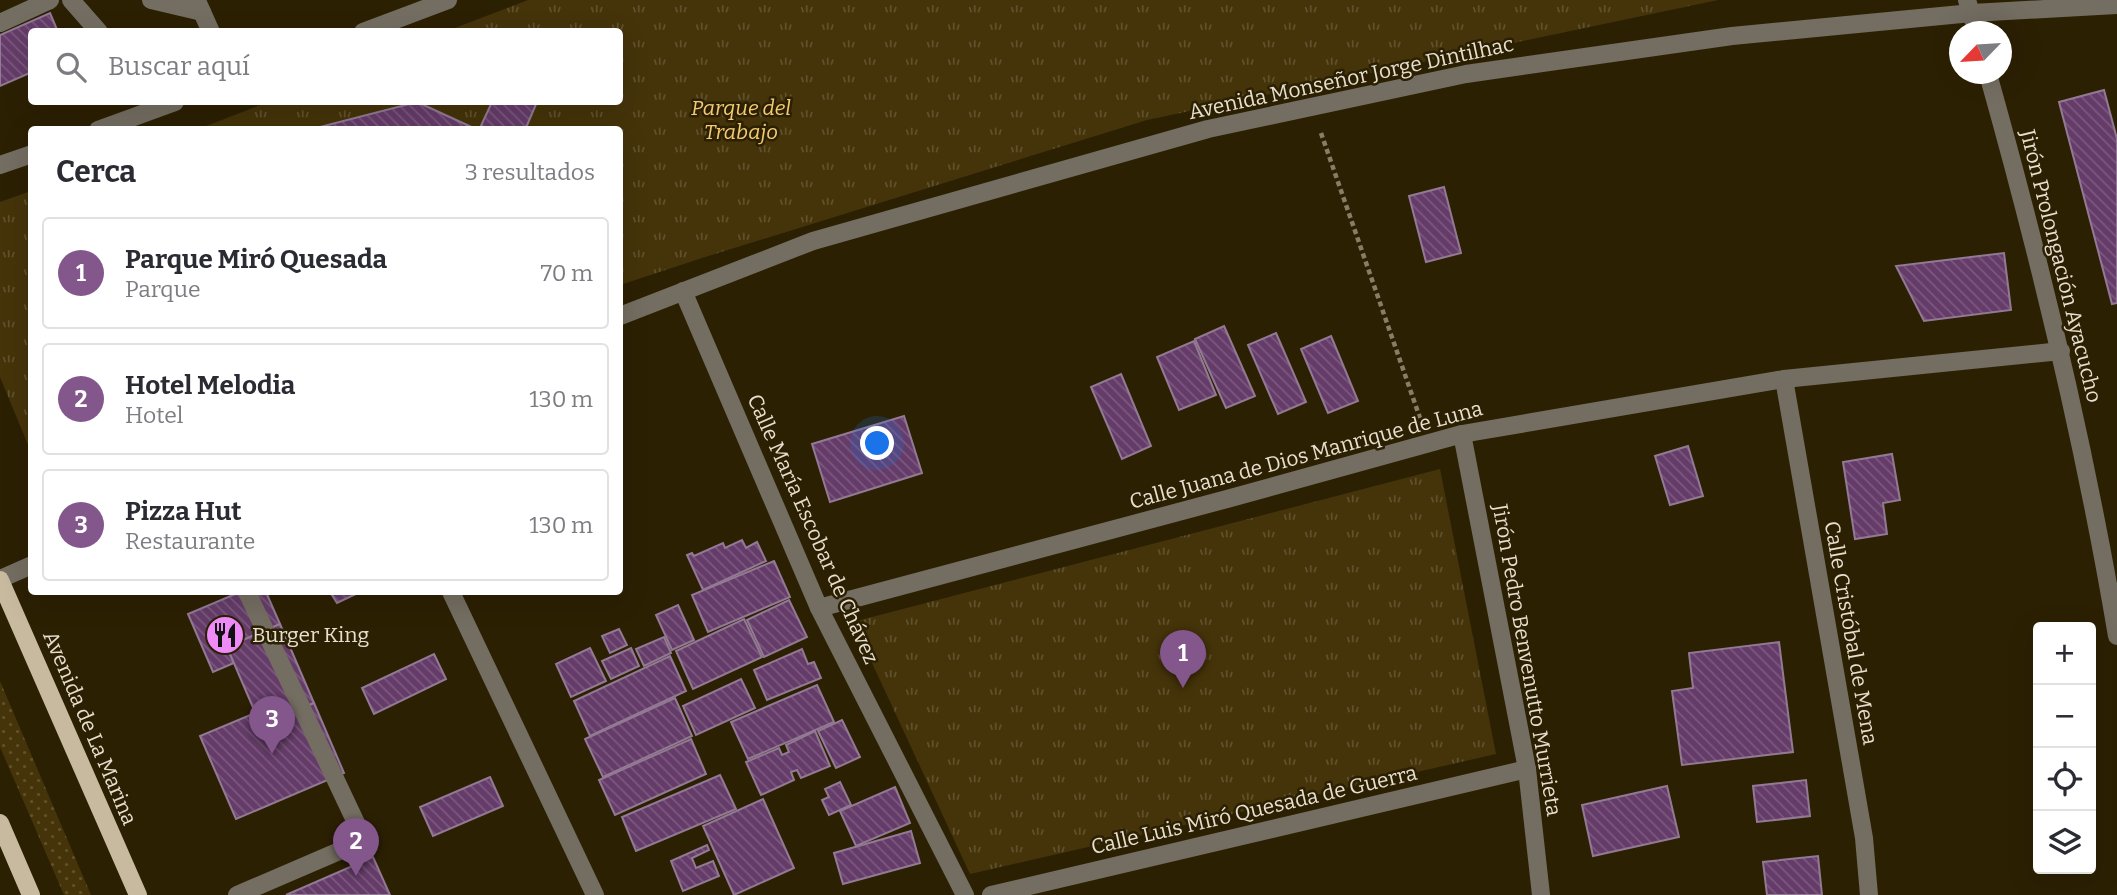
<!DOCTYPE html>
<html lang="es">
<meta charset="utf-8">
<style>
body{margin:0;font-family:Bitter,serif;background:#f2f2f3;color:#2b2b33}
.controls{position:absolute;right:21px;bottom:21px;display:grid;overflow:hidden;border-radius:7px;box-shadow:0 7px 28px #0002}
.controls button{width:63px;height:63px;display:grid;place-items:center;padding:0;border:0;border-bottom:2px solid #e1e1e2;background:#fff;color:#2b2b33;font:35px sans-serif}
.compass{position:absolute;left:1949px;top:21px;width:63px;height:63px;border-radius:50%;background:#fff;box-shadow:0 7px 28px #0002;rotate:245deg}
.you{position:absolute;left:878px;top:444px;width:24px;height:24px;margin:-18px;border:5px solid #fff;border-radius:50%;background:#1a73e8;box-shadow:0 0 0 10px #1a73e833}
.badge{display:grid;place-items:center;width:46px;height:46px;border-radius:50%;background:#83568c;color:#fff;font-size:23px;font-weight:700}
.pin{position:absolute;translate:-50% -58px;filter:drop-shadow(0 2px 4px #0008)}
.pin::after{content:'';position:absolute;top:37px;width:24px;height:21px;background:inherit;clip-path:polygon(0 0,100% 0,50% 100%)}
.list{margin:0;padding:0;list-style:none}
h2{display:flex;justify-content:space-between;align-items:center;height:91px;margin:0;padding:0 28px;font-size:30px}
h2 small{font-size:23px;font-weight:400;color:#7c7c81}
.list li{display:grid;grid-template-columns:46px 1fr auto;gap:21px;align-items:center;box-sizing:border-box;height:112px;margin:0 14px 14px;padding:0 14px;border:2px solid #e1e1e2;border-radius:7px}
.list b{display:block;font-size:26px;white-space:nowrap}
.list p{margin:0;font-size:23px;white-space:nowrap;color:#7c7c81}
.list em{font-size:23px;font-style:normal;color:#7c7c81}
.icon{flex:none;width:38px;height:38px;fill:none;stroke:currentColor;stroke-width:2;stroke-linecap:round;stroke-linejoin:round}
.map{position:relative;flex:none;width:2117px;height:895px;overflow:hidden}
.search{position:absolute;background:#fff;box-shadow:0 7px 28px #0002;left:28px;top:28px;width:595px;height:77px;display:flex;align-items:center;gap:18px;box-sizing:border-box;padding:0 24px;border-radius:7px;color:#7c7c81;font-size:26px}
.panel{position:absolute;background:#fff;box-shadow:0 7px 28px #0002;left:28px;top:126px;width:595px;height:469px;border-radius:7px}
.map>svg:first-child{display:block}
.grass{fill:url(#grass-dots)}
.park{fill:url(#park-tufts)}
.building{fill:url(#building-back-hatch);stroke:#927a94;stroke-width:2}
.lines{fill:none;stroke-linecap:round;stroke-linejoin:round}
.path{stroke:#887e68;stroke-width:4.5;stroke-dasharray:5 3.5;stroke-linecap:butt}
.minor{stroke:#746d61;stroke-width:18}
.major{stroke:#c8ba9f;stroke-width:18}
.labels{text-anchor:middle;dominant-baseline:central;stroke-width:5;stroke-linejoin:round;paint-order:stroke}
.street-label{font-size:21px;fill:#e7dfcf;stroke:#2c2003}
.park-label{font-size:21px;font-style:italic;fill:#f4ca72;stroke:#2c2003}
.poi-label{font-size:21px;fill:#e7dfcf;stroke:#2c2003;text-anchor:start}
</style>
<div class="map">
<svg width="2117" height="895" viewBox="0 0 2117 895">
<defs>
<pattern id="grass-dots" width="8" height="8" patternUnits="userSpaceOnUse" patternTransform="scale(1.75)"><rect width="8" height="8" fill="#45340a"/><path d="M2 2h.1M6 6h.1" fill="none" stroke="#60512d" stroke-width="1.8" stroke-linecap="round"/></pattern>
<pattern id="park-tufts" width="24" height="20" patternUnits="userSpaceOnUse" patternTransform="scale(1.75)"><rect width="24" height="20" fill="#45340a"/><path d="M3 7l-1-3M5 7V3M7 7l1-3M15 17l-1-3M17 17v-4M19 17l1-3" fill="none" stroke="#60512d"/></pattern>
<pattern id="building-back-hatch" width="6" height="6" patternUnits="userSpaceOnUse" patternTransform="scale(1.75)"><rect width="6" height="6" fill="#653c69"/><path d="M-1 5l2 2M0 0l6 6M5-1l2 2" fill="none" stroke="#7b587d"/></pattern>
</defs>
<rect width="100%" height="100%" fill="#2c2003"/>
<path class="grass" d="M0,681L91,895H64L0,747Z"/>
<g class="park">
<path d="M528,0H1718L1147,120L702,258L620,285V130H196L268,102H620V32L447,31Z"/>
<path d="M31,191H32L31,452L0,377V202Z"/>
<path d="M1440,469L1496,754L970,874L853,622Z"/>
</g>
<g class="building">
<path d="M50,13L58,32H32V72L0,86V35Z"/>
<path d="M2104,90L2117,139V303L2112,304L2059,102Z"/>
<path d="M417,102L478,130H316V128Z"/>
<path d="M492,102H537L525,130H479Z"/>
<path d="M1444,187L1461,253L1426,262L1409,196Z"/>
<path d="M2004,253L2011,310L1924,321L1896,266Z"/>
<path d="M1224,326L1255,396L1226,408L1195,339Z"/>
<path d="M1276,333L1306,402L1278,414L1248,345Z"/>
<path d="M1331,336L1358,401L1328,413L1301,349Z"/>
<path d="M1194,341L1216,395L1179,410L1157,357Z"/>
<path d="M1121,374L1151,446L1122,459L1091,387Z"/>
<path d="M904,416L922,473L830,502L812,444Z"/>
<path d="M1688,446L1703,496L1670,505L1655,456Z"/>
<path d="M1892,454L1900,500L1883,503L1887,534L1855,539L1843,462Z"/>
<path d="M742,540L746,548L757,542L766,561L703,590L687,555L692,553L694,556L723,543L725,548Z"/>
<path d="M774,561L790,597L708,632L692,595Z"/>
<path d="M240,592H266L280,624L227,647L234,663L213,672L188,614Z"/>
<path d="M330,592H360L337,603Z"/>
<path d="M789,600L807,637L764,657L747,620Z"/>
<path d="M678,605L694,640L672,650L656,615Z"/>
<path d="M744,619L762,657L693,689L676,651Z"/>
<path d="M280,624L314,703L261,726L227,647Z"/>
<path d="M619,629L627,645L610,653L602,636Z"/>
<path d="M664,637L671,653L644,666L636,649Z"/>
<path d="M1779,642L1793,752L1682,765L1672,691L1693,688L1689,653Z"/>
<path d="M590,648L606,681L571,697L556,664Z"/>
<path d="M631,648L639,666L611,679L602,661Z"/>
<path d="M802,649L808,664L814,662L821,678L767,700L754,670Z"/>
<path d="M434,654L446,679L374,714L362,688Z"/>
<path d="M670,656L686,691L590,736L574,701Z"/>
<path d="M741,679L755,708L696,735L683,706Z"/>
<path d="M817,685L834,722L748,759L731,722Z"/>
<path d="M675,698L692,736L603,777L585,739Z"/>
<path d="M314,703L344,773L236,819L200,736L255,713L261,726Z"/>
<path d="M842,720L860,757L836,768L818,731Z"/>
<path d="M815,731L830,766L801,778L797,770L791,772L794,780L761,795L746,762L779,748L782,755L789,752L786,745Z"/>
<path d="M691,739L706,774L615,815L599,780Z"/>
<path d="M720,775L736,809L636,851L622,817Z"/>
<path d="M490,777L503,806L433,836L420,807Z"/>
<path d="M1806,780L1810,816L1757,822L1753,786Z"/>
<path d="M840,782L851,805L829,815L822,800L829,797L825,789Z"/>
<path d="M1667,786L1679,837L1593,856L1582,805Z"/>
<path d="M895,787L910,823L856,846L840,811Z"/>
<path d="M763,799L794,868L734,895L703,826Z"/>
<path d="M911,831L920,863L843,884L834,853Z"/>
<path d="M707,845L709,850L692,858L696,868L713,861L719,876L683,891L671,861Z"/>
<path d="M1818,856L1822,895H1767L1763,862Z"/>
<path d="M373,857L390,895H286Z"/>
</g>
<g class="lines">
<path class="path" d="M1321,133L1420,418"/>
<g class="minor">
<path d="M71,0L99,32"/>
<path d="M151,0L202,12"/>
<path d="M1967,0L1977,32"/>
<path d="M198,3L211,32"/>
<path d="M0,23L50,0"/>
<path d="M363,32L448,0"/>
<path d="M1988,74C2040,259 2085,445 2117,636"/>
<path d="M98,130L175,102"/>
<path d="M0,165L32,154"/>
<path d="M683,291L819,608L965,895"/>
<path d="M620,316L813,241L1208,129L1466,74L1732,36L1972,13L2117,5"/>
<path d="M1784,379L1864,838L1869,895"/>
<path d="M1462,434L1527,769L1541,895"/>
<path d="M0,579L32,565"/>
<path d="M451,592L595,895"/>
<path d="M819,608L1227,499L1462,434L1784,379L2061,351"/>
<path d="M237,895L351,846L360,840L358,827L247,592"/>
<path d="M991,895L1527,769"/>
</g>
<g class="major">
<path d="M0,580L138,895"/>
<path d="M0,823L31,895"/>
</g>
</g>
<defs>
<symbol id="restaurant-disc" viewBox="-11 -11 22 22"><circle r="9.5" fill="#ee8bf8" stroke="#2c2003"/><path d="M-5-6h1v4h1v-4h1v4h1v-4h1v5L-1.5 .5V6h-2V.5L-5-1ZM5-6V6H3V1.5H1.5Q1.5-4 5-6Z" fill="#111"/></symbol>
</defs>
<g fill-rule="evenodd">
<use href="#restaurant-disc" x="203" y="613" width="44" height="44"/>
</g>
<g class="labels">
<g class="street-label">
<text transform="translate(1351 78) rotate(-12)">Avenida Monseñor Jorge Dintilhac</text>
<text transform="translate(2061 266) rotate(76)">Jirón Prolongación Ayacucho</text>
<text transform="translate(1306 455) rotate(-15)">Calle Juana de Dios Manrique de Luna</text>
<text transform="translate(813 529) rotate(66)">Calle María Escobar de Chávez</text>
<text transform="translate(1851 633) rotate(80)">Calle Cristóbal de Mena</text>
<text transform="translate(1527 660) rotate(80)">Jirón Pedro Benvenutto Murrieta</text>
<text transform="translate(90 728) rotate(67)">Avenida de La Marina</text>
<text transform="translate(1254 810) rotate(-13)">Calle Luis Miró Quesada de Guerra</text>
</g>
<g class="park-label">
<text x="741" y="108">Parque del<tspan x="741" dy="24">Trabajo</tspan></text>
</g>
<g class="poi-label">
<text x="252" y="635">Burger King</text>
</g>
</g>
</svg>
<div class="controls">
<button>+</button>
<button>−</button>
<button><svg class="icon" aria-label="locate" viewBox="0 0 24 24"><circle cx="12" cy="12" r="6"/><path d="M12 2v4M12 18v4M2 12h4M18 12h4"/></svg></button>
<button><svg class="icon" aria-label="layers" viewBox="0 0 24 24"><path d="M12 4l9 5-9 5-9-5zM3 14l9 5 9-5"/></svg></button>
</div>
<svg class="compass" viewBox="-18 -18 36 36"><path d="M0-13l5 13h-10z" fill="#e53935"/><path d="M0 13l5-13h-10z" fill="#7c7c81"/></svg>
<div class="you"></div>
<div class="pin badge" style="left:1183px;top:688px">1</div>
<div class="pin badge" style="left:356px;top:876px">2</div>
<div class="pin badge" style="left:272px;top:754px">3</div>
<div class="search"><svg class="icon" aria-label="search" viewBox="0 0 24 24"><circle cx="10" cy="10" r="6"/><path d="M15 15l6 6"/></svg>Buscar aquí</div>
<section class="panel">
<h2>Cerca<small>3 resultados</small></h2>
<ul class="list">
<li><span class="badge">1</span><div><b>Parque Miró Quesada</b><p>Parque</p></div><em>70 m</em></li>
<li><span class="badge">2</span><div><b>Hotel Melodia</b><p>Hotel</p></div><em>130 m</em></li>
<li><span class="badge">3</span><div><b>Pizza Hut</b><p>Restaurante</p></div><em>130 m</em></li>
</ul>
</section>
</div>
